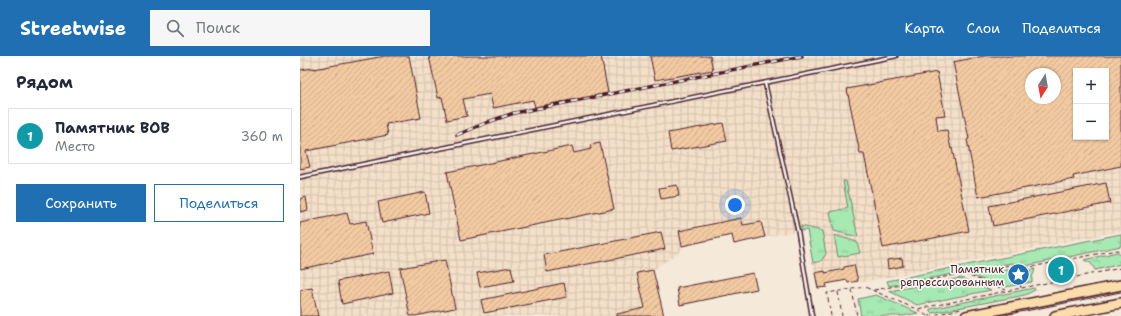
<!DOCTYPE html>
<html lang="ru">
<meta charset="utf-8">
<style>
body{margin:0;font-family:"Shantell Sans",sans-serif;background:#f6f6f7;color:#1f2937}
.controls{position:absolute;right:12px;top:12px;display:grid;overflow:hidden;border-radius:0px;box-shadow:0 1px 3px #0004}
.controls button{width:36px;height:36px;display:grid;place-items:center;padding:0;border:0;border-bottom:1px solid #e0e1e3;background:#fff;color:#1f2937;font:20px sans-serif}
.compass{position:absolute;left:725px;top:12px;width:36px;height:36px;border-radius:50%;background:#fff;box-shadow:0 1px 3px #0004;rotate:191deg}
.you{position:absolute;left:435px;top:149px;width:14px;height:14px;margin:-10px;border:3px solid #fff;border-radius:50%;background:#1a73e8;box-shadow:0 0 0 6px #1a73e833}
.badge{display:grid;place-items:center;width:26px;height:26px;border-radius:50%;background:#1f6fb2;color:#fff;font-size:13px;font-weight:700}
.pin{position:absolute;translate:-50% -50%;border:2px solid #fff;box-shadow:0 1px 4px #0006}
.list{margin:0;padding:0;list-style:none}
h2{display:flex;justify-content:space-between;align-items:center;height:52px;margin:0;padding:0 16px;font-size:17px}
h2 small{font-size:13px;font-weight:400;color:#747a83}
.list li{display:grid;grid-template-columns:26px 1fr auto;gap:12px;align-items:center;box-sizing:border-box;height:56px;margin:0 8px 8px;padding:0 8px;border:1px solid #e0e1e3;border-radius:0px}
.list b{display:block;font-size:15px;white-space:nowrap}
.list p{margin:0;font-size:13px;white-space:nowrap;color:#747a83}
.list em{font-size:13px;font-style:normal;color:#747a83}
.actions{display:flex;gap:8px;padding:12px 16px}
.actions a{flex:1;padding:9px 0;border:1px solid #1f6fb2;border-radius:0px;text-align:center;font-size:14px;color:#1f6fb2}
.actions .main{background:#1f6fb2;color:#fff}
.icon{flex:none;width:22px;height:22px;fill:none;stroke:currentColor;stroke-width:2;stroke-linecap:round;stroke-linejoin:round}
.map{position:relative;flex:none;width:821px;height:260px;overflow:hidden}
header{display:flex;align-items:center;gap:24px;box-sizing:border-box;height:56px;padding:0 20px;background:#1f6fb2;color:#fff}
header strong{font-size:19px}
nav{display:flex;gap:22px;margin-inline-start:auto;font-size:14px}
.search{width:280px;height:36px;background:#f6f6f7;display:flex;align-items:center;gap:10px;box-sizing:border-box;padding:0 14px;border-radius:0px;color:#747a83;font-size:15px}
main{display:flex}
aside{flex:1;background:#fff}
.map>svg:first-child{display:block}
.industrial{fill:url(#industrial-grid);fill-rule:evenodd}
.grass{fill:url(#grass-tufts);stroke:#78846f}
.building{fill:url(#building-hatch);stroke:#4a1f2b;fill-rule:evenodd}
.lines{fill:none;stroke-linecap:round;stroke-linejoin:round}
.lane-casing{stroke:#4a1f2b;stroke-width:5.5}
.highway-casing{stroke:#4a1f2b;stroke-width:12}
.path{stroke:#4a1f2b;stroke-width:1;stroke-dasharray:4 3;stroke-linecap:butt}
.lane{stroke:#f6f6f2;stroke-width:2.5}
.highway{stroke:#fbddab;stroke-width:9}
.tram{stroke:#4a1f2b;stroke-width:1}
.rail-casing{stroke:#4a1f2b;stroke-width:3.5}
.rail{stroke:#f6f6f2;stroke-width:2;stroke-dasharray:6;stroke-linecap:butt}
.labels{text-anchor:middle;dominant-baseline:central;stroke-width:3.5;stroke-linejoin:round;paint-order:stroke}
.poi-label{font-size:11px;fill:#4a1f2b;stroke:#f6f6f2;text-anchor:end}
</style>
<header>
<strong>Streetwise</strong>
<div class="search"><svg class="icon" aria-label="search" viewBox="0 0 24 24"><circle cx="10" cy="10" r="6"/><path d="M15 15l6 6"/></svg>Поиск</div>
<nav><a>Карта</a><a>Слои</a><a>Поделиться</a></nav>
</header>
<main>
<aside>
<h2>Рядом<small></small></h2>
<ul class="list">
<li><span class="badge" style="background:#0f9aa8">1</span><div><b>Памятник ВОВ</b><p>Место</p></div><em>360 m</em></li>
</ul>
<div class="actions"><a class="main">Сохранить</a><a>Поделиться</a></div>
</aside>
<div class="map">
<svg width="821" height="260" viewBox="0 0 821 260">
<defs>
<pattern id="industrial-grid" width="8" height="8" patternUnits="userSpaceOnUse"><rect width="8" height="8" fill="#f4e0c9"/><path d="M0 4h8M4 0v8" fill="none" stroke="#d3c0ad"/></pattern>
<pattern id="grass-tufts" width="24" height="20" patternUnits="userSpaceOnUse"><rect width="24" height="20" fill="#a7e9b3"/><path d="M3 7l-1-3M5 7V3M7 7l1-3M15 17l-1-3M17 17v-4M19 17l1-3" fill="none" stroke="#91c79a"/></pattern>
<pattern id="building-hatch" width="6" height="6" patternUnits="userSpaceOnUse"><rect width="6" height="6" fill="#f2caa1"/><path d="M-1 1l2-2M0 6l6-6M5 7l2-2" fill="none" stroke="#d1ad8b"/></pattern>
</defs>
<rect width="100%" height="100%" fill="#f5e9da"/>
<filter id="ink" filterUnits="userSpaceOnUse"><feTurbulence type="fractalNoise" baseFrequency=".025" numOctaves="2"/><feDisplacementMap in="SourceGraphic" scale="8" xChannelSelector="R" yChannelSelector="G"/><feConvolveMatrix kernelMatrix="1 2 1 2 8 2 1 2 1" color-interpolation-filters="sRGB"/></filter>
<g filter="url(#ink)">
<path class="industrial" d="M0,0H821V175L558,227L557,225L548,227L547,224L527,228V231L518,232L507,174L465,181L461,166L443,169L441,162L379,175L382,190L381,195L353,214L364,260H0ZM776,15H806V81H776ZM731,18H755V42H731Z"/>
<g class="grass">
<path d="M543,125H546L558,181L534,175L530,156L548,152Z"/>
<path d="M501,170L522,175L526,198L521,205L513,207L507,174L502,175Z"/>
<path d="M821,178V190L725,210L711,207L589,230L587,225Z"/>
<path d="M534,179L557,186L560,197L538,201Z"/>
<path d="M817,196L821,198V208L795,214L791,207L784,204Z"/>
<path d="M713,213L726,215L735,213L732,222V226L705,231L672,220Z"/>
<path d="M661,222L691,234L617,249L589,235Z"/>
<path d="M734,232L735,234L725,239L632,257L630,255V253Z"/>
<path d="M576,239L618,257L603,260H561L558,243Z"/>
</g>
<g class="building">
<path d="M85,0H109L121,62L86,68L88,79L6,95L10,111L0,113V14L14,12V13Z"/>
<path d="M129,0H301L308,37L235,51L233,44L193,52L190,38L163,43L167,60L147,64L142,41L138,42Z"/>
<path d="M350,0H410L413,14L355,24Z"/>
<path d="M684,0H821V110L773,120L774,123L678,141L667,84L669,83L653,6ZM776,15H806V81H776ZM731,18H755V42H731Z"/>
<path d="M637,16L645,59L636,60L638,75L647,74L651,93L652,92L669,175L583,192L564,98H560L547,33Z"/>
<path d="M423,67L427,85L371,95L368,77Z"/>
<path d="M300,87L314,153L161,184L147,116L272,90L274,97L291,93L290,89Z"/>
<path d="M806,127L810,147L693,170L689,150Z"/>
<path d="M377,129L379,140L361,143L359,132Z"/>
<path d="M125,136L129,157L82,167L78,146Z"/>
<path d="M6,141L8,154L0,156V143Z"/>
<path d="M47,157L50,168L66,165L73,198L0,213V167Z"/>
<path d="M441,162L443,169L461,166L465,181L434,188L432,179L382,190L379,175Z"/>
<path d="M361,176L365,193L247,216L244,199Z"/>
<path d="M602,202L603,210L588,213L587,204Z"/>
<path d="M145,204L155,252L115,260H110L100,212Z"/>
<path d="M554,209L558,225L548,227L547,224L526,228L527,231L518,232L515,217L525,215V217L544,213V211Z"/>
<path d="M211,211L214,225L180,231L177,217Z"/>
<path d="M353,214L364,260H317V258L345,252L337,217Z"/>
<path d="M89,215L93,237L42,248L38,225Z"/>
<path d="M453,217L457,233L380,249L377,232Z"/>
<path d="M264,227L267,241L184,257L181,244Z"/>
<path d="M12,232L18,260H0V234Z"/>
</g>
<g class="lines">
<defs>
<g id="lane">
<path d="M465,27L498,176L512,260"/>
<path d="M0,121L596,0"/>
</g>
<g id="highway">
<path d="M666,260L821,229"/>
<path d="M755,260L821,247"/>
</g>
</defs>
<use href="#lane" class="lane-casing"/>
<use href="#highway" class="highway-casing"/>
<g class="path">
<path d="M664,218L706,234"/>
<path d="M719,221L721,232"/>
<path d="M552,234L557,260"/>
<path d="M574,234L710,209L726,212L817,194L821,196"/>
<path d="M538,236L542,260"/>
<path d="M531,260L527,237L565,231L616,253"/>
<path d="M627,260L617,253L821,212"/>
<path d="M629,260L661,253"/>
</g>
<use href="#lane" class="lane"/>
<use href="#highway" class="highway"/>
<path class="tram" d="M700,260L821,236"/>
<defs>
<path id="rail" d="M157,79L188,66L214,57L502,0"/>
</defs>
<use href="#rail" class="rail-casing"/>
<use href="#rail" class="rail"/>
</g>
</g>
<defs>
<symbol id="sight-disc" viewBox="-11 -11 22 22"><circle r="9.5" fill="#1f6fb2" stroke="#f6f6f2"/><path d="M0-6L1.8-2.2L6-1.7L2.9 1.2L3.7 5.4L0 3.3L-3.7 5.4L-2.9 1.2L-6-1.7L-1.8-2.2Z" fill="#fff"/></symbol>
</defs>
<g fill-rule="evenodd">
<use href="#sight-disc" x="706" y="206" width="25" height="25"/>
</g>
<g class="labels">
<g class="poi-label">
<text x="704" y="213">Памятник<tspan x="704" dy="13">репрессированным</tspan></text>
</g>
</g>
</svg>
<div class="controls">
<button>+</button>
<button>−</button>
</div>
<svg class="compass" viewBox="-18 -18 36 36"><path d="M0-13l5 13h-10z" fill="#e53935"/><path d="M0 13l5-13h-10z" fill="#747a83"/></svg>
<div class="you"></div>
<div class="pin badge" style="left:761px;top:214px;background:#0f9aa8">1</div>
</div>
</main>
